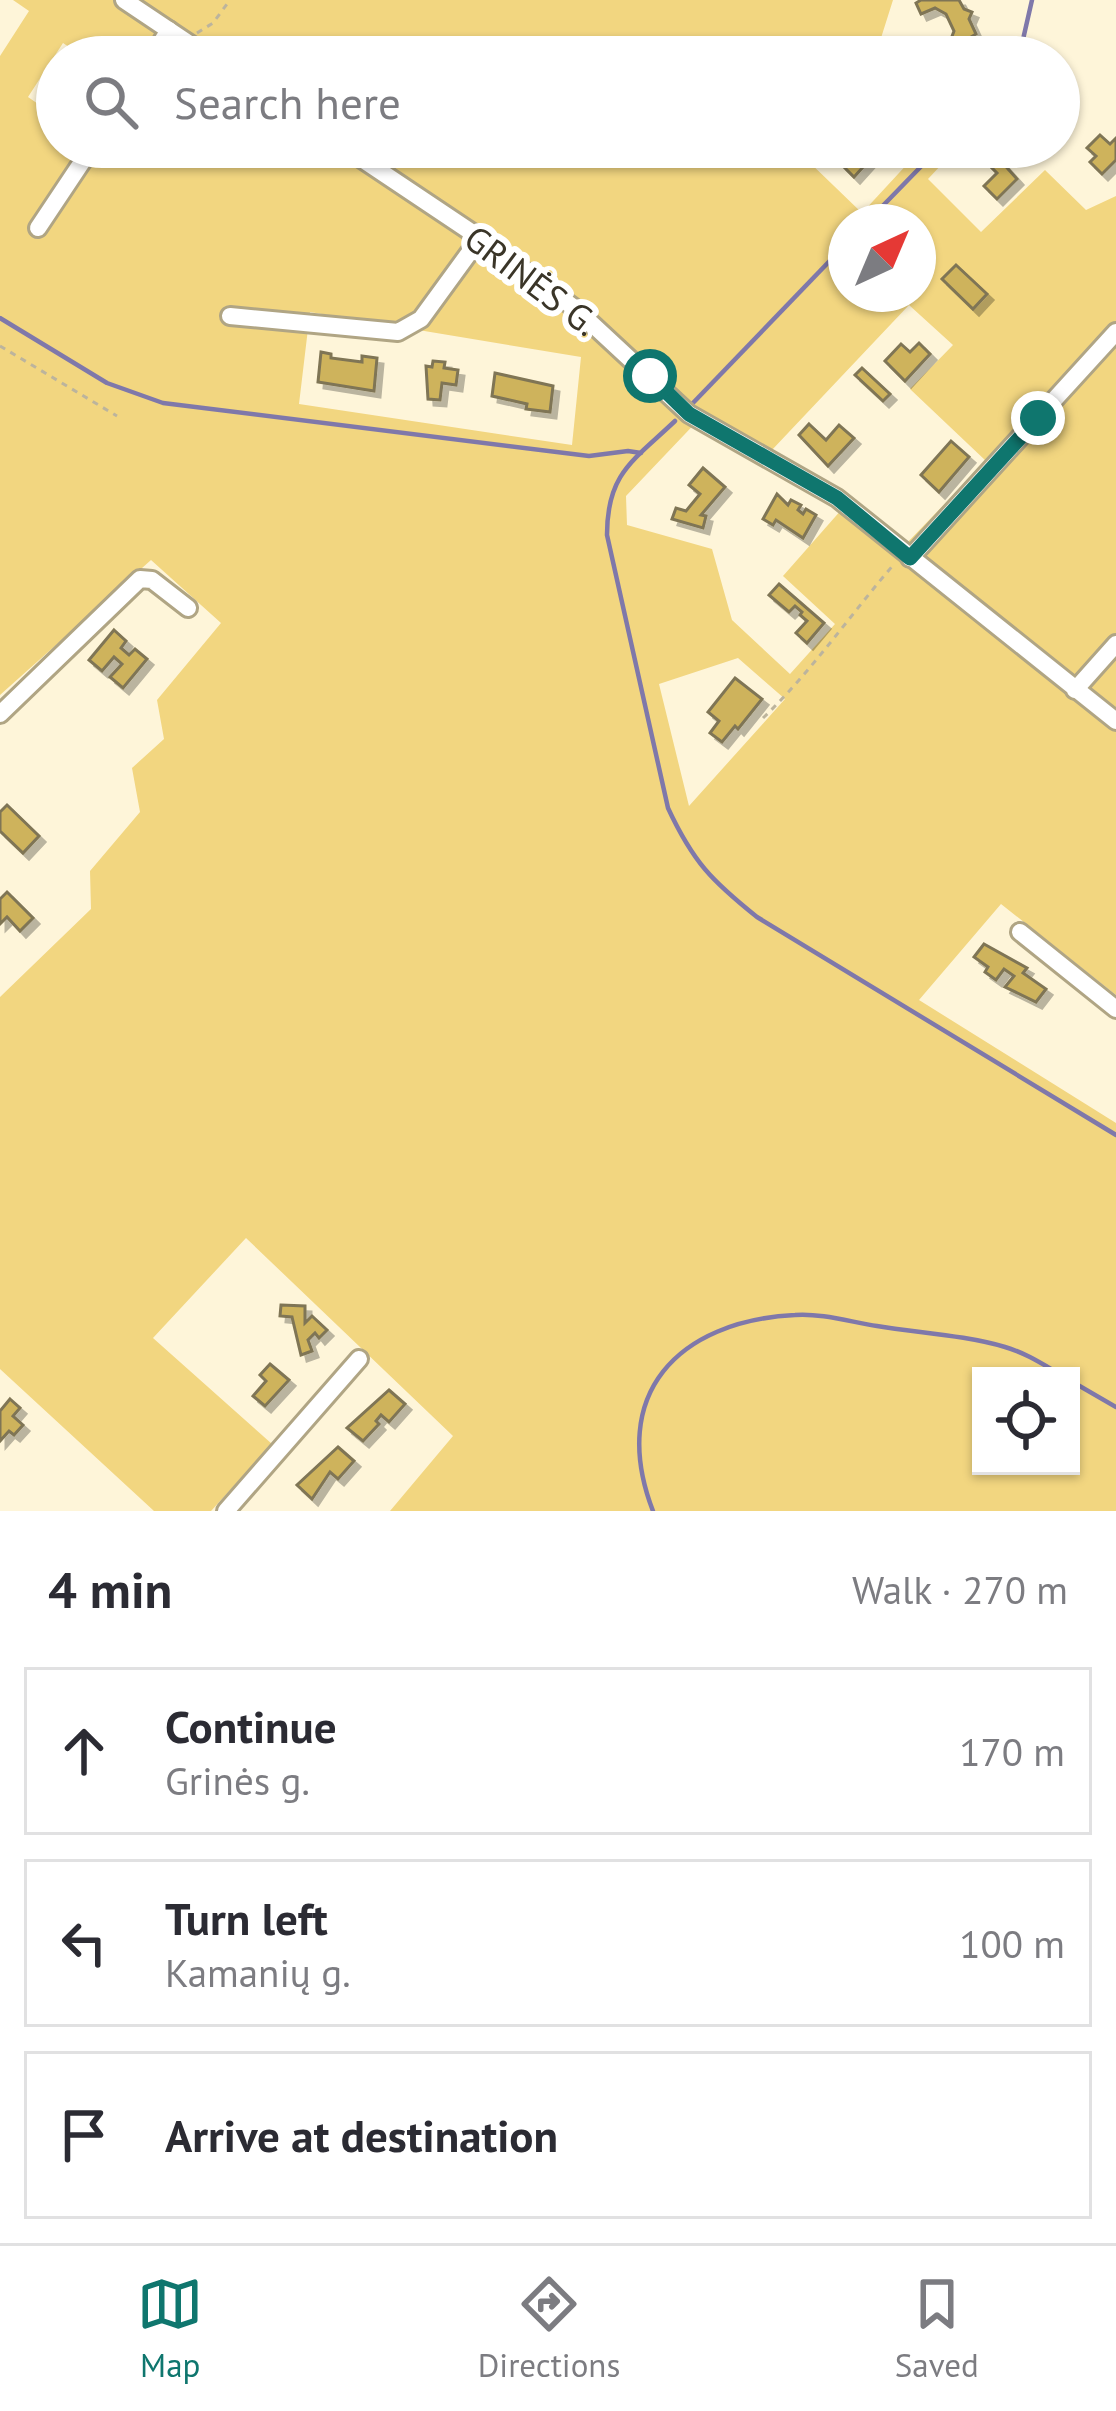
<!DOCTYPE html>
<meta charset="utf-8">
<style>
body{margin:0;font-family:"PT Sans",sans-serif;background:#f7f7f7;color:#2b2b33}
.controls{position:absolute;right:36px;bottom:36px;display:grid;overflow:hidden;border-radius:0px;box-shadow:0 3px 9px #0004}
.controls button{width:108px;height:108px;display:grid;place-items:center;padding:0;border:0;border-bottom:3px solid #e1e1e2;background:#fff;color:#2b2b33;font:60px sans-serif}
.compass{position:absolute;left:828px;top:204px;width:108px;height:108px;border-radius:50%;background:#fff;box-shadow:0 3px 9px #0004;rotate:44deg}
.stop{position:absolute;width:36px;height:36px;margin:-27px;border:9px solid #0f766e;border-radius:50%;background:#fff}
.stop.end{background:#0f766e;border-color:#fff;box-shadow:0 3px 12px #0008}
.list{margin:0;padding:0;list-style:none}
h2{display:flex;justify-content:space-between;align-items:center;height:156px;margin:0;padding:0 48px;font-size:51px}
h2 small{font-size:39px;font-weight:400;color:#7c7c81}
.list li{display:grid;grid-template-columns:78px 1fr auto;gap:36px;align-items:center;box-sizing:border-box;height:168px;margin:0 24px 24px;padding:0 24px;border:3px solid #e1e1e2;border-radius:0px}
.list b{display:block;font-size:45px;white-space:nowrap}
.list p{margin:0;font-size:39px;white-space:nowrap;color:#7c7c81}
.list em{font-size:39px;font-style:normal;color:#7c7c81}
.icon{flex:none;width:66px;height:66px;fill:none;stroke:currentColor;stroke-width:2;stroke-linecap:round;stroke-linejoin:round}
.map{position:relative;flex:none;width:1116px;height:1511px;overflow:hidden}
.search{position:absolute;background:#fff;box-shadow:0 3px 9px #0004;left:36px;right:36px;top:36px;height:132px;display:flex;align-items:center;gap:30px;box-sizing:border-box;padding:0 42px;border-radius:66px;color:#7c7c81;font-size:45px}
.sheet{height:732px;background:#fff}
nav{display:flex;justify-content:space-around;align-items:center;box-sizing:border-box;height:168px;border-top:3px solid #e1e1e2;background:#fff;font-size:33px;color:#7c7c81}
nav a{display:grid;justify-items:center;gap:6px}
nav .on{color:#0f766e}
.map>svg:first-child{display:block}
.green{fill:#f2d680;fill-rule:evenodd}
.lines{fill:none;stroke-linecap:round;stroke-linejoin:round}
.stream{stroke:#7f78aa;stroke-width:4.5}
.building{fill:#ceb35c;stroke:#7f7555;stroke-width:3;filter:url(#shadow)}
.minor-casing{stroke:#b0a584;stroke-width:22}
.path{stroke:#bcb49d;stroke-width:3;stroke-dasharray:6 6;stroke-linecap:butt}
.minor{stroke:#fff;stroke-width:16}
.route{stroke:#0f766e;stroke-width:15}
.labels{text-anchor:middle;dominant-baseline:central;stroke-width:12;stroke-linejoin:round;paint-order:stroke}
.street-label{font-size:36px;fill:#3a3528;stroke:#fff}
</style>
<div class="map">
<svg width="1116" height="1511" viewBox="0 0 1116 1511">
<defs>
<filter id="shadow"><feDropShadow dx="6" dy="6" stdDeviation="0" flood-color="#0004"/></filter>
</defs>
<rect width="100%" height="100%" fill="#fef5d9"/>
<path class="green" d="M13,0H893L875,57H84L63,43L28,97L57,117V147H813L805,158L862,213L923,147H958L928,179L981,232L1045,170L1086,210L1116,196V995L1001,904L919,1000L1116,1123V1511H390L453,1436L246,1238L153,1338L272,1444L211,1511H154L0,1369V997L91,909L90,871L140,812L132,768L164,739L157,700L221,623L151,560L0,695V56L29,11ZM846,222H918V294H846ZM909,305L953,345L910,389L986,461L905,545L850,500L783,576L835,624L790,674L732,620L712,549L627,525L626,496L704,414L771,451ZM310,312L581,357L572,445L299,404ZM738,658L785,699L689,806L659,684ZM981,1376H1071V1466H981Z"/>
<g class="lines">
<g class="stream">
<path d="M1019,57L1032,0"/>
<path d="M867,222L940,147"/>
<path d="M0,318L107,383L163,403L589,456L628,451L641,453"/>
<path d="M692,404L846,244"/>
<path d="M675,421C633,461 607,473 607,535L668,808C693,862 712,881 757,917L1116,1135"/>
<path d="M1071,1381L1116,1407"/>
<path d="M653,1511C608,1394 678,1321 795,1315C821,1313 851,1322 877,1326C919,1333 964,1335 1005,1347C1026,1353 1044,1365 1063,1376"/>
</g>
</g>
<g class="building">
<path d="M921,0H959L964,9L972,12L969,19L976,34L971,37L976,47L970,53L960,57L951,39L954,31L946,14L935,8L921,14L916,3Z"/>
<path d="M1100,135L1110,144L1116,138V160L1102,174L1090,162L1096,156L1087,148Z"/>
<path d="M859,147L874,155L854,177L841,164Z"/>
<path d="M992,151L1017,179L997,199L984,186L997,173L984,160Z"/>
<path d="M956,265L987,294L973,309L942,279Z"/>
<path d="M919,343L930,354L905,381L885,361L901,344L910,352Z"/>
<path d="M321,352L331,354V358L362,362V356L377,358L374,391L318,382Z"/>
<path d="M433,361L445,362L444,368L458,370L456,385L442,383L440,400L428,399L426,366L432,367Z"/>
<path d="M862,368L890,394L883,401L855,375Z"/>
<path d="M495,373L553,386L550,412L526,409L527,404L492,396Z"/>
<path d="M809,424L826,440L839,425L854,438L828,466L799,435Z"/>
<path d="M951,441L969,457L939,492L921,475Z"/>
<path d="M703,468L725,487L701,515L706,516L703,528L672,519L676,508L686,511L700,494L689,485Z"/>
<path d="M777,494L788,505L791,500L801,505L798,510L803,514L806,509L816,515L803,538L776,520L773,525L763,519Z"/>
<path d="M779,584L824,623L807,643L796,633L807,621L800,615L802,612L795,606L789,612L769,595Z"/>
<path d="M114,630L126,641L121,648L129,655L135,649L147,659L123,688L110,677L122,664L114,657L102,671L89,660Z"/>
<path d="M735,678L762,699L738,729L735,726L722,742L710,733L719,721L708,712Z"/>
<path d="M7,805L39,836L23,853L0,831V812Z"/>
<path d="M7,892L33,918L20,931L7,917L0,924V899Z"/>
<path d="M984,944L1027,968L1023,973L1046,989L1036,1002L1005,987L1014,976L1004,969L996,980L985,972L988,967L974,957Z"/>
<path d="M281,1305L305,1306V1323L312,1316L327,1330L319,1338L315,1333L308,1340L312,1351L301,1355L292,1317L280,1316Z"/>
<path d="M270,1364L289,1380L265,1406L253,1396L266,1381L260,1375Z"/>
<path d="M389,1390L405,1404L389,1422L381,1415L376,1421L379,1424L363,1441L347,1428Z"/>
<path d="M10,1399L20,1408L13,1416L23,1425L14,1435L9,1431L0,1441V1411Z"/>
<path d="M338,1447L354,1461L338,1479L330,1472L312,1499L297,1485Z"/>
</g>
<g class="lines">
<defs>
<g id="minor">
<path d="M124,0L209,57"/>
<path d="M152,57L169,30"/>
<path d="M344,147L480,238L577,310L689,414L837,498L1116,721"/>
<path d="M38,228L92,147"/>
<path d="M230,316L398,332L421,319L480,238"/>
<path d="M910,558L1116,332"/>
<path d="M1075,690L1116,644"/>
<path d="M0,714L140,579L152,580L188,608"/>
<path d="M1020,932L1116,1009"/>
<path d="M226,1511L359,1359"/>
</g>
</defs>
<use href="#minor" class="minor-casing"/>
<g class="path">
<path d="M197,33L213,23L230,0"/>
<path d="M0,346L117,416"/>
<path d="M763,718C812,671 850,615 895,563"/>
</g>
<use href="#minor" class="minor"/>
</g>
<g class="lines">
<path class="route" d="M650,376L689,414L837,498L910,558L1038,418"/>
</g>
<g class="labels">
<g class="street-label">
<text transform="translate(532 280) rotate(37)">GRINĖS G.</text>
</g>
</g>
</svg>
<div class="controls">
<button><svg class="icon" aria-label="locate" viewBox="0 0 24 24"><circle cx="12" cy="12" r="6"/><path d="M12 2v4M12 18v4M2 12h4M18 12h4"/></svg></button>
</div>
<svg class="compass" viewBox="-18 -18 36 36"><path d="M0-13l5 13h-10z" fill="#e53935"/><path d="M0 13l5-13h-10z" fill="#7c7c81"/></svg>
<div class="stop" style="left:650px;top:376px"></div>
<div class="stop end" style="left:1038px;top:418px"></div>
<div class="search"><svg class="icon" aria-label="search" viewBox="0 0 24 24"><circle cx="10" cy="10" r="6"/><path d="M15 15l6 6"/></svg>Search here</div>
</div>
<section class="sheet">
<h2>4 min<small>Walk · 270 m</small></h2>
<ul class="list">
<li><svg class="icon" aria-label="ahead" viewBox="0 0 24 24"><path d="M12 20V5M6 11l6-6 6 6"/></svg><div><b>Continue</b><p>Grinės g.</p></div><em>170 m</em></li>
<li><svg class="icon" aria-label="left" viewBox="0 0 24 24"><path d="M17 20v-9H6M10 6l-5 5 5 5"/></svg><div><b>Turn left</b><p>Kamanių g.</p></div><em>100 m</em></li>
<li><svg class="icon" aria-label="arrive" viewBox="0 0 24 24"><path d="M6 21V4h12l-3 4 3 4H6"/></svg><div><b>Arrive at destination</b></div></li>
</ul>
</section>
<nav>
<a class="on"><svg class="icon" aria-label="map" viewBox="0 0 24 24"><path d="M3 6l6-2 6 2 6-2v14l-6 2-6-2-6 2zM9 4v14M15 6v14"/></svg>Map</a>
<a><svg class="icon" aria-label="directions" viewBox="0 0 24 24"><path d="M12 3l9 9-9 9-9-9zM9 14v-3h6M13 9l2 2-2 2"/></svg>Directions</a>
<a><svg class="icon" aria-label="saved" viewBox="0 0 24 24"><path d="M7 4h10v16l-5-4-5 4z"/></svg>Saved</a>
</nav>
